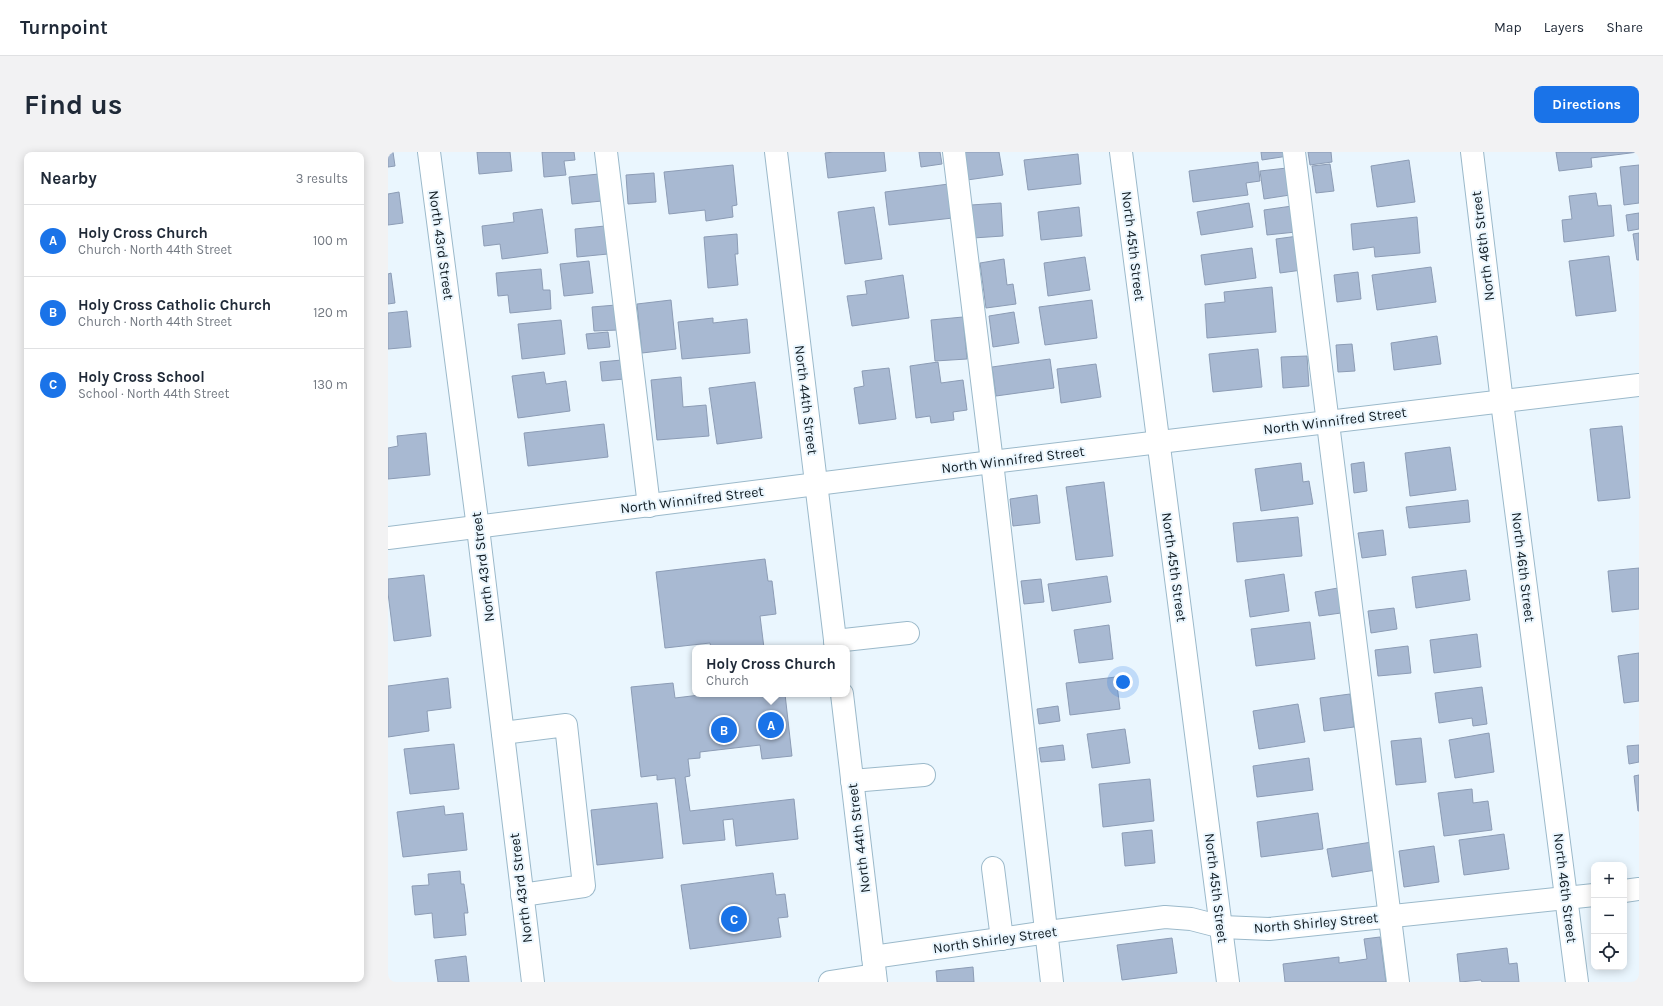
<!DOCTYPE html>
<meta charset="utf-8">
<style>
body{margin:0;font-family:Karla,sans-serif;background:#f2f2f3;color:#1f2937}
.controls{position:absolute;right:12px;bottom:12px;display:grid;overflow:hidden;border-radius:8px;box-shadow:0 2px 10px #0003}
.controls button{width:36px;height:36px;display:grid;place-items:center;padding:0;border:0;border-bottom:1px solid #e0e1e3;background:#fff;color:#1f2937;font:20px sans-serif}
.you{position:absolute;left:735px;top:530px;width:14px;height:14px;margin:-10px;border:3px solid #fff;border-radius:50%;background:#1a73e8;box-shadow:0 0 0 6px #1a73e833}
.badge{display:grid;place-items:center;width:26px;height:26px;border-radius:50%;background:#1a73e8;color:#fff;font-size:13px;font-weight:700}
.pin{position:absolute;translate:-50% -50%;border:2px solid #fff;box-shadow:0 1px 4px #0006}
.popup{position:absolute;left:304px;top:493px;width:158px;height:52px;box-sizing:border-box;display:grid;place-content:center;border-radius:8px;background:#fff;filter:drop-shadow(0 1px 3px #0005);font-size:13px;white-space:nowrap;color:#747a83}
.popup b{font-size:15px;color:#1f2937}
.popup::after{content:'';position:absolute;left:50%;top:100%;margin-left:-8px;border:8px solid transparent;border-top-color:#fff}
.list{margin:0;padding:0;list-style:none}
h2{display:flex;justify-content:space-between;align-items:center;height:52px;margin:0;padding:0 16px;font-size:17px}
h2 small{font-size:13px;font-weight:400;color:#747a83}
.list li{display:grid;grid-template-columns:26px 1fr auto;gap:12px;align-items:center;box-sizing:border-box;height:72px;padding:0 16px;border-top:1px solid #e0e1e3}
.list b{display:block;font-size:15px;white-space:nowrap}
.list p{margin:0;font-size:13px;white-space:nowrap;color:#747a83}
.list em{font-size:13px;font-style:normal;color:#747a83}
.icon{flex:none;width:22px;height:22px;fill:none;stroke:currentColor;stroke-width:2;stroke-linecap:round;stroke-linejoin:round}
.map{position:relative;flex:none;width:1251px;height:830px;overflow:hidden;border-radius:8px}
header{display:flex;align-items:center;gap:24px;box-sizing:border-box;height:56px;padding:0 20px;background:#fff;border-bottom:1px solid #e0e1e3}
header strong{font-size:19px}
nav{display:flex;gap:22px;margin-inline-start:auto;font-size:14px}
.intro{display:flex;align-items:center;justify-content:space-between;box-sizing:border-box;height:96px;padding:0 24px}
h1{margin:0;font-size:28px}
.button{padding:10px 18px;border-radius:8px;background:#1a73e8;color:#fff;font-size:14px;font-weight:700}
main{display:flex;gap:24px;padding:0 24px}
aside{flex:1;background:#fff;border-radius:8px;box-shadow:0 2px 10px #0003}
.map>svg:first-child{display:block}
.building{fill:#a8b9d2;stroke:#8c9cb5}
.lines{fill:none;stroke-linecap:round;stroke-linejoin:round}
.minor-casing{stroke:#9bb9ca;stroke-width:24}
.minor{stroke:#fff;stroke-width:22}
.labels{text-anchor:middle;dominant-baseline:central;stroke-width:4;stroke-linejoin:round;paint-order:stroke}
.street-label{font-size:14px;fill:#111c23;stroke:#eaf6fe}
</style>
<header>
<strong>Turnpoint</strong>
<nav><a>Map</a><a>Layers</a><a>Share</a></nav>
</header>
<div class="intro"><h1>Find us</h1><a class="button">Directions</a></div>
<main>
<aside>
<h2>Nearby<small>3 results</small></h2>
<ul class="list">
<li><span class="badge">A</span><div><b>Holy Cross Church</b><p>Church · North 44th Street</p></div><em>100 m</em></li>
<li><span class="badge">B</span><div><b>Holy Cross Catholic Church</b><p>Church · North 44th Street</p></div><em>120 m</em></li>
<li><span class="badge">C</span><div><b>Holy Cross School</b><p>School · North 44th Street</p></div><em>130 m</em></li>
</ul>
</aside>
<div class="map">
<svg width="1251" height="830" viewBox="0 0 1251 830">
<rect width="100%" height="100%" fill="#eaf6fe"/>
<g class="building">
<path d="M0,0H5L7,14L0,15Z"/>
<path d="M89,0H122L124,19L91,22Z"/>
<path d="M154,0H186L187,8L176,9L178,23L156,25Z"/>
<path d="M446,0H496L498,19L440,26L437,1Z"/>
<path d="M531,0H552L554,12L533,15Z"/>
<path d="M575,0H611L615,23L579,28Z"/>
<path d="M873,0H899L900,4L874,8Z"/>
<path d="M920,0H943L944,10L922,13Z"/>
<path d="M1168,0H1250L1203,6L1204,15L1171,19Z"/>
<path d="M690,2L693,32L640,38L636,8Z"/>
<path d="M1021,8L1027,50L989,55L983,14Z"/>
<path d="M870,10L872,29L858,31L860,43L805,50L801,19Z"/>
<path d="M942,12L946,39L928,41L924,14Z"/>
<path d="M345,13L349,53L344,54L345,65L318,69L317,58L281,62L276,20Z"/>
<path d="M1251,13V51L1236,53L1232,15Z"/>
<path d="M899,16L902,43L876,47L872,19Z"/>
<path d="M266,21L268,50L240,52L238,23Z"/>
<path d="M211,22L214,49L184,52L181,25Z"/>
<path d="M561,32L565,66L501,73L497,40Z"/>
<path d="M11,40L15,71L0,73V42Z"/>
<path d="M1208,41L1210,54L1223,53L1226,84L1176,90L1174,68L1184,67L1181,44Z"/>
<path d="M613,51L615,84L585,86L583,53Z"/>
<path d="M861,51L865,75L813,83L809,60Z"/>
<path d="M904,54L908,80L879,83L876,58Z"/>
<path d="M486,55L494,107L457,112L450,60Z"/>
<path d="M691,55L694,84L653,88L650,60Z"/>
<path d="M154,57L160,101L114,107L112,92L96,94L94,74L126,70L125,61Z"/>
<path d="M1251,61V77L1240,79L1238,63Z"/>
<path d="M1029,65L1032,101L987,105L986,95L965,98L963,72Z"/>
<path d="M217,74L220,102L189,105L187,77Z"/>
<path d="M1251,81V108H1249L1245,82Z"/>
<path d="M349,82L350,102H347L350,133L320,136L316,85Z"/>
<path d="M910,84L914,118L892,121L888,87Z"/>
<path d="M864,96L868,126L817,133L813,103Z"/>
<path d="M1221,104L1228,159L1188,164L1181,109Z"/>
<path d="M697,105L702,138L660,144L656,111Z"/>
<path d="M616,107L619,133L625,132L628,152L598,156L592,111Z"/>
<path d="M201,109L205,141L176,144L172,112Z"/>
<path d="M1043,115L1048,150L989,158L984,123Z"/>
<path d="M153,117L155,138H162L163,157L122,161L120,143L110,144L108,121Z"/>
<path d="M970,120L973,147L949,150L946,123Z"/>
<path d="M3,121L7,151L0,152V122Z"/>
<path d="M515,123L521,166L464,174L459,144L479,142L477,129Z"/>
<path d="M884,135L888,180L819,186L817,152L837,150L836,140Z"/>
<path d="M283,148L288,197L254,201L249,152Z"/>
<path d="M704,148L709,186L657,193L651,155Z"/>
<path d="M228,153L230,178L206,179L204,155Z"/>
<path d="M19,159L23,195L0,197V161Z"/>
<path d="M626,160L631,191L605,195L601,164Z"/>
<path d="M575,165L579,207L547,209L543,168Z"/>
<path d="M325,166V171L359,167L362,201L294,207L290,170Z"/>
<path d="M173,168L177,202L134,207L130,172Z"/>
<path d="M220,180L222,195L200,197L198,182Z"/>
<path d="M1049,184L1053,212L1006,218L1003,191Z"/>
<path d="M964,192L967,219L950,220L948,193Z"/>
<path d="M870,197L874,235L825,240L821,202Z"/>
<path d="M919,204L921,234L895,236L893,205Z"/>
<path d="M662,207L666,236L608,244L604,215Z"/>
<path d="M234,208L236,227L214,229L212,210Z"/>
<path d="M550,210L553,231L575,228L579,258L565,260L566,268L543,271L542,264L528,266L522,214Z"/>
<path d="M708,212L713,245L673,251L669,217Z"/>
<path d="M501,216L508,267L471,272L466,236L476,234L474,219Z"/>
<path d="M156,220L158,232L178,229L182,259L130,266L124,224Z"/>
<path d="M293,225L295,255L318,253L321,284L269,288L263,228Z"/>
<path d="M367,230L374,286L329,292L321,236Z"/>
<path d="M216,272L220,305L140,314L136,281Z"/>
<path d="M1234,274L1242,346L1210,349L1202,277Z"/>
<path d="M38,281L42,323L0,327V296L10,294L9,284Z"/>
<path d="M1062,295L1068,338L1022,344L1017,301Z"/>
<path d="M976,310L979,339L966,341L963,312Z"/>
<path d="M913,311L915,330L921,329L925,352L873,359L867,317Z"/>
<path d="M716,330L725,404L688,408L678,335Z"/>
<path d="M649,343L652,371L625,374L622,347Z"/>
<path d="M1080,348L1082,370L1021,376L1018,355Z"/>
<path d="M910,365L914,404L849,410L845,371Z"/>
<path d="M995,378L998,403L974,406L970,381Z"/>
<path d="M377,407L380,429H384L388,462L372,464L376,496H323L322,491L277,496L268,420Z"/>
<path d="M1251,416V457L1224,460L1220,419Z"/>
<path d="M1078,418L1082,448L1028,456L1024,425Z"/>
<path d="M896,422L901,459L862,465L857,428Z"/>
<path d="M36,423L43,484L6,489L0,441V427Z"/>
<path d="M719,424L723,450L664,459L660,432Z"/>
<path d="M653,427L656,450L636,452L633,429Z"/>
<path d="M950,436L953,461L931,464L927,440Z"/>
<path d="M1006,456L1009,477L983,481L980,459Z"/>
<path d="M922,470L927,507L868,514L863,477Z"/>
<path d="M721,473L725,507L691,511L686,478Z"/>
<path d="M1089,482L1093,515L1046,521L1042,488Z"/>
<path d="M1020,494L1023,521L990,524L987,498Z"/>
<path d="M1251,501V549L1236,551L1230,504Z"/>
<path d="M728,525L732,557L682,563L678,531Z"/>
<path d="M60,526L63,556L39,559L41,579L0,585V534Z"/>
<path d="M285,531L287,546L320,542H397L404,604L374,607L372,593L312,600V606L300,607L302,624L297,625L302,659L406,647L410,687L348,694L345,667L335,668L337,688L295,692L287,626L269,628V623L253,625L243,535Z"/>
<path d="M1094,535L1099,572L1085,574L1084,566L1051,571L1047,541Z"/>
<path d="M962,542L966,575L936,579L932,546Z"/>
<path d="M910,552L917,590L871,597L865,559Z"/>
<path d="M670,554L672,569L651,572L649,557Z"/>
<path d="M737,577L742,611L704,616L699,582Z"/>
<path d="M1101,581L1106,620L1067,626L1061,588Z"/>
<path d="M1033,586L1038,630L1008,633L1003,589Z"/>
<path d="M66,592L71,637L22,642L16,597Z"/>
<path d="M675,593L677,608L653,610L651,596Z"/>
<path d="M1251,593V610L1241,612L1239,594Z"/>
<path d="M921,606L925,638L869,645L865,614Z"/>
<path d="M1251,623V659H1250L1246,624Z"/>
<path d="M762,627L766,669L715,675L711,632Z"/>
<path d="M1084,637L1085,651L1100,649L1104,678L1056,684L1050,641Z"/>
<path d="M269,651L275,706L209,713L203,658Z"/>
<path d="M56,654L57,663L75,661L79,698L15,705L9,660Z"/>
<path d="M930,661L935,697L873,705L869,670Z"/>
<path d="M764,678L767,711L737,714L734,681Z"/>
<path d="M1116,682L1121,717L1076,723L1071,688Z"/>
<path d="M984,690L988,718L944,725L939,697Z"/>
<path d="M1046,694L1051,730L1016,735L1011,699Z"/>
<path d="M72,719L73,732H76L80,761H76L78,783L46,786L44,761L27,763L24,734L41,733L40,722Z"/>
<path d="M385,721L388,743L397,742L400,765L390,766L393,785L302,797L293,733Z"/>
<path d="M992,785L998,830H897L895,812L951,805V811L979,807L976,787Z"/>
<path d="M784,786L789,821L734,828L729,793Z"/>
<path d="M1119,796L1121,812L1129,811L1131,830H1094L1093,828L1072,830L1069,802Z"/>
<path d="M78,804L81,830H50L47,808Z"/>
<path d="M585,815L586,830H549L548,819Z"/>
</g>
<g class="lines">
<defs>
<g id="minor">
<path d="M41,0L90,376L145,830"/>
<path d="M218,0L261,354"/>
<path d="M388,0L448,496"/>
<path d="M566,0L604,310L664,830"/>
<path d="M733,0L840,830"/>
<path d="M906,0L1010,830"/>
<path d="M1084,0L1114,250L1189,830"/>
<path d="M0,386L604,310L1251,233"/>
<path d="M447,489L520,481"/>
<path d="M454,542L488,830"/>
<path d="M115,581L178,573L196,734L134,743"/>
<path d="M464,629L536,623"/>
<path d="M605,716L614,787"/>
<path d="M1236,739L1251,737"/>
<path d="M485,805L660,780L777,765L803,767L834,775L881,777L1206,743"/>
<path d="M442,830L487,823"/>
</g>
</defs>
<use href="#minor" class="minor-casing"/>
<use href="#minor" class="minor"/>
</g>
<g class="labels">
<g class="street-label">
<text transform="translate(53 93) rotate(82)">North 43rd Street</text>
<text transform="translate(745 94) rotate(83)">North 45th Street</text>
<text transform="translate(1095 94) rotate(-97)">North 46th Street</text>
<text transform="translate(418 248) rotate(83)">North 44th Street</text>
<text transform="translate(947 269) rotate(-7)">North Winnifred Street</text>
<text transform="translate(625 308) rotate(-7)">North Winnifred Street</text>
<text transform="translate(304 348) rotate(-7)">North Winnifred Street</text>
<text transform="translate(95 415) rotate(-97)">North 43rd Street</text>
<text transform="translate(786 415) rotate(82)">North 45th Street</text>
<text transform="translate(1135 415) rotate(83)">North 46th Street</text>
<text transform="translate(471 686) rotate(-97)">North 44th Street</text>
<text transform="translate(133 736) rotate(-97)">North 43rd Street</text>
<text transform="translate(828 736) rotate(83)">North 45th Street</text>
<text transform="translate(1177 736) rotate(83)">North 46th Street</text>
<text transform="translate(928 771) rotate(-5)">North Shirley Street</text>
<text transform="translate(607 788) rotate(-8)">North Shirley Street</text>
</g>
</g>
</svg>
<div class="controls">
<button>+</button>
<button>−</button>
<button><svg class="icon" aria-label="locate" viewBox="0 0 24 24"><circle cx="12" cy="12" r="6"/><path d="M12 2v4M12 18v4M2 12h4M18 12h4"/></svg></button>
</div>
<div class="you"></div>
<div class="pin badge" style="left:383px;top:573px">A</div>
<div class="popup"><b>Holy Cross Church</b>Church</div>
<div class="pin badge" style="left:336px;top:578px">B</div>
<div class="pin badge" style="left:346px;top:767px">C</div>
</div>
</main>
